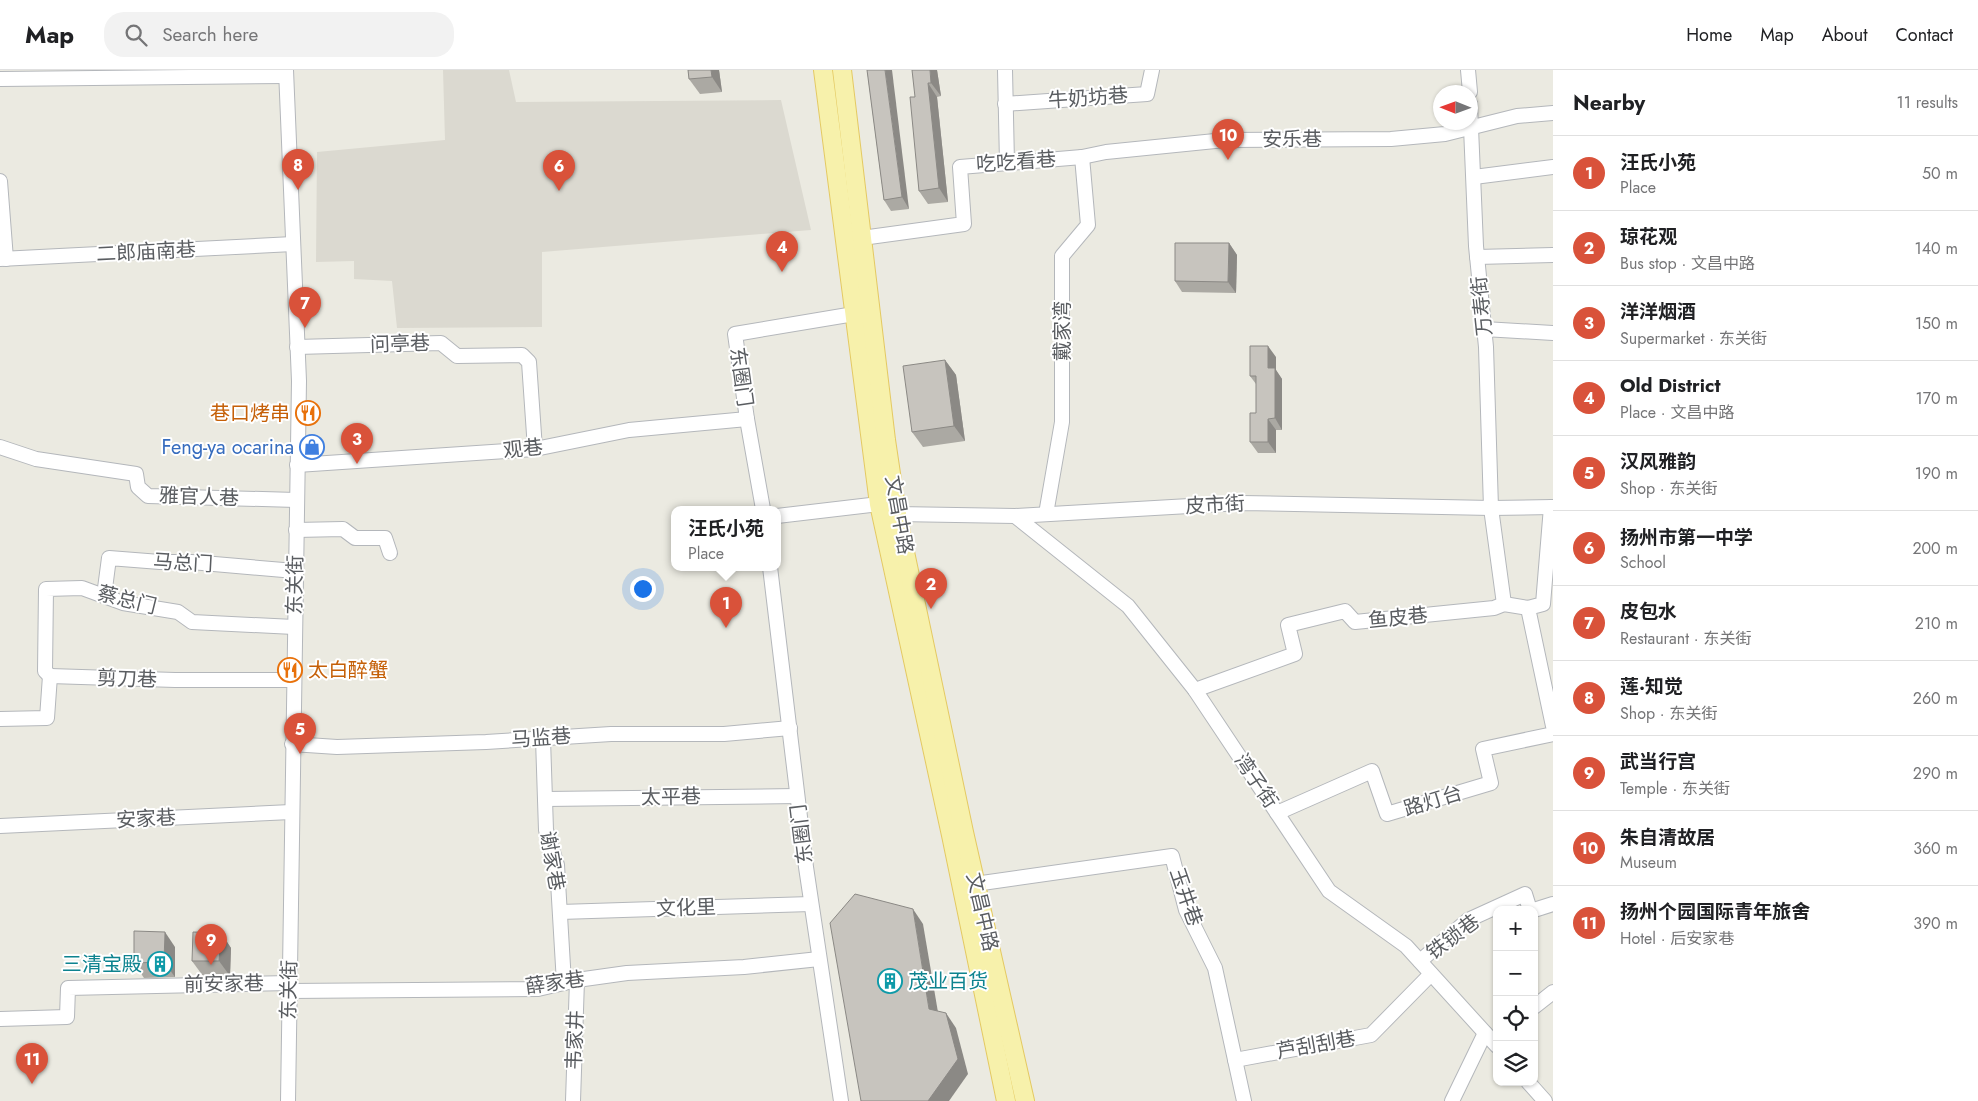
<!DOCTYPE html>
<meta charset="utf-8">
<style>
body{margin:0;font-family:Jost,"Noto Sans SC",sans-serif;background:#f2f2f2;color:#202124}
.controls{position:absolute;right:15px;bottom:15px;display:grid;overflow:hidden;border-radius:10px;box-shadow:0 1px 4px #0004}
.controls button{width:45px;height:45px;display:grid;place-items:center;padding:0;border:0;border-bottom:1px solid #e0e0e0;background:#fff;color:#202124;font:25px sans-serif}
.compass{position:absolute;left:1433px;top:15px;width:45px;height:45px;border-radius:50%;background:#fff;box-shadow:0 1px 4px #0004;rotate:271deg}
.you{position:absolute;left:642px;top:518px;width:18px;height:18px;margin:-12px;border:4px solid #fff;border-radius:50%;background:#1a73e8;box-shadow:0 0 0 8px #1a73e833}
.badge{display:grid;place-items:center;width:32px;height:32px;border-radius:50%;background:#d9523a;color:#fff;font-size:16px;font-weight:700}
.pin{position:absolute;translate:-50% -41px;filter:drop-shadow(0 1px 2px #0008)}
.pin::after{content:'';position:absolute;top:26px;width:18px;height:15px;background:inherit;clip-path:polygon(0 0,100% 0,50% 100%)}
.popup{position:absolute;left:671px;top:436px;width:110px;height:65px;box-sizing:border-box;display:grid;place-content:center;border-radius:10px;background:#fff;filter:drop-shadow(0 1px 4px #0005);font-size:16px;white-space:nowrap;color:#757577}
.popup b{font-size:19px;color:#202124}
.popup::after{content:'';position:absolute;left:50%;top:100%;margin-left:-10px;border:10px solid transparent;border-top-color:#fff}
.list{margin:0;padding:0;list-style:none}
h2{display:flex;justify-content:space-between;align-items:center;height:65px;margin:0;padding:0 20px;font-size:21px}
h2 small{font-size:16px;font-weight:400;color:#757577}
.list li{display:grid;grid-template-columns:32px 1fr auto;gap:15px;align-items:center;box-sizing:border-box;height:75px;padding:0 20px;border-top:1px solid #e0e0e0}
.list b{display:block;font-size:19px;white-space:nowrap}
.list p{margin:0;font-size:16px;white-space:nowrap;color:#757577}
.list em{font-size:16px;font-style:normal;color:#757577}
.icon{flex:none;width:28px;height:28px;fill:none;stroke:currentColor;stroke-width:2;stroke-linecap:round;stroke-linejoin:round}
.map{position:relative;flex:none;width:1553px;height:1031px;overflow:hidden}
header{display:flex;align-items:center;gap:30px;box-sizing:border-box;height:70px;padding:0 25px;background:#fff;border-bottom:1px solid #e0e0e0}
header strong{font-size:24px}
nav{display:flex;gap:28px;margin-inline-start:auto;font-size:18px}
.search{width:350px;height:45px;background:#f2f2f2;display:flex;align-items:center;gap:12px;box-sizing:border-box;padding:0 18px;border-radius:20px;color:#757577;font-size:19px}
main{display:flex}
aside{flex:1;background:#fff}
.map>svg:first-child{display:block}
.education{fill:#dbd9d0}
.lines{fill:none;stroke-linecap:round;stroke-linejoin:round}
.minor-casing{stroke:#b4b7bb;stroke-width:16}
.major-casing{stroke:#e4c962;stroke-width:20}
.minor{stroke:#fff;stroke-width:14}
.major{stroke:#f7f1ab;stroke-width:18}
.wall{fill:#aba9a3}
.shaded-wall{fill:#8b8985}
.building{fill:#c7c4be;stroke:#8b8985}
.labels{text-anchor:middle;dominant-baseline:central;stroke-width:4;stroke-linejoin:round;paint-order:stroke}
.street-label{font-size:20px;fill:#5a5d61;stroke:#fff}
.food-label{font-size:20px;fill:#c56008;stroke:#fff;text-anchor:end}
.shop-label{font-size:20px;fill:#366cbe;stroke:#fff;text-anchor:end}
.culture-label{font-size:20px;fill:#0d838f;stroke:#fff;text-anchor:end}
</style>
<header>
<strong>Map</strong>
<div class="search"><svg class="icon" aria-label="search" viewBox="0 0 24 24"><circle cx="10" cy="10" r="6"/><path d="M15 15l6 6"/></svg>Search here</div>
<nav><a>Home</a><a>Map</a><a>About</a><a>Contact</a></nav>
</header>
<main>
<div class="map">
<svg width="1553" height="1031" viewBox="0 0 1553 1031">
<rect width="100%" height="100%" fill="#ebeae1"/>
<path class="education" d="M443,0H509L516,32L781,30L811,160L542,182V257L397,258L392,211L354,209V191L316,192L317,82L445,70Z"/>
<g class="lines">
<defs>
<g id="minor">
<path d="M286,0L299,311L288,1031"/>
<path d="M1005,0L1007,93"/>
<path d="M1468,0L1470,22"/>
<path d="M0,9L286,6"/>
<path d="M1005,34L1147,24L1152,0"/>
<path d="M1470,34L1476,176L1486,277L1491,438L1504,534"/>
<path d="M1474,107L1553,97"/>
<path d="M0,111L6,189"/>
<path d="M862,168L964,154L960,97L1082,87L1106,82L1225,70L1391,69L1445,64L1517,46L1553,43"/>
<path d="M1477,187L1553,185"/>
<path d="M0,189L293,174"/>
<path d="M1484,259L1553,263"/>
<path d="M297,277L441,273L457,286L522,285L529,292L535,379"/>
<path d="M0,377L36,389L136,404L138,417L148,426L296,430"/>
<path d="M297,395L535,379L629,360L747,349"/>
<path d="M1551,437L1543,534L1528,538L1553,656"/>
<path d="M763,439L747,349L735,264L854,244"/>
<path d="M1046,444L1062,352V186L1088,155L1082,87"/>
<path d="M777,446L879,434L897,444L1015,446L1241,433L1491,438L1553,437"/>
<path d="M1015,446L1128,536L1195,620L1329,821L1406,876L1497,976"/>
<path d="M296,460L343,459L355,468H385L390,483"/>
<path d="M770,497L806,797L841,1031"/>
<path d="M104,526L109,488L160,492H191L295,501"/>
<path d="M50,606L45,601L46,519L82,518L123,533L178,542L192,552L294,557"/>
<path d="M1195,620L1295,584L1288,555L1345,541L1355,552L1494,538L1504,534L1528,538"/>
<path d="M0,649L47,648L50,606L175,610H293"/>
<path d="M543,669L546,760L557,795L564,913"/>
<path d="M292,674L337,677L486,672L611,664H724L790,658"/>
<path d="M545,729L797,726"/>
<path d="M1277,743L1372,701L1387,744L1491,713L1483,679L1553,664"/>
<path d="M0,756L291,742"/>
<path d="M975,814L1172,786L1186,840L1215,898L1244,1031"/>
<path d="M1534,840L1553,834"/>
<path d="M560,842L811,834"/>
<path d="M1420,891L1468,850L1525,824L1530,840"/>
<path d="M289,921L538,919L577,910L627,903L744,897L819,889"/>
<path d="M1534,937L1553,922"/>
<path d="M0,949L67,947L68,918L289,913"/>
<path d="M1235,990L1371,965L1431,904"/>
<path d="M1528,1012L1545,1031"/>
<path d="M573,1031L577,910"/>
<path d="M1452,1031L1485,963"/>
</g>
<g id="major">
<path d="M823,0L879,434L951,765L1006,1031"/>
<path d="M842,0L886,370L897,444L964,762L1025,1031"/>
</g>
</defs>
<use href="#minor" class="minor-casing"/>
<use href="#major" class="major-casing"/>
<use href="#minor" class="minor"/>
<use href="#major" class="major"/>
</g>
<g class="wall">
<path d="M688,0H719L722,22L700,24L689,9Z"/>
<path d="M867,0L909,139L891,141L884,130Z"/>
<path d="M937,0L941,26L937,27L948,132L928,134L919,121L915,27Z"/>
<path d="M1229,173L1237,185L1236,223L1182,222L1175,211Z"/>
<path d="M1276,287V300L1282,309V360H1276V383H1258L1250,372L1256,343V314L1250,306Z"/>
<path d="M945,290L956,305L965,371L923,377L912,362Z"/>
<path d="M221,863L231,878L230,906H203L192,891Z"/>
<path d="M175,877V907L144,908L134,893Z"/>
</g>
<g class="shaded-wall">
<path d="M711,0H719L722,22L712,7Z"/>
<path d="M885,0H892L909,139L902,127Z"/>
<path d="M930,0H937L941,26L931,13Z"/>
<path d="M928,13L937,27L948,132L939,118Z"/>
<path d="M1229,173L1237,185L1236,223L1228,212Z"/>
<path d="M1268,276L1276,287V300L1282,309V360L1275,348L1268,298Z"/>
<path d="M945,290L956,305L965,371L954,356Z"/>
<path d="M1268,349L1276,360V383L1268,372Z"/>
<path d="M913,839L923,854L940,954L929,939Z"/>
<path d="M165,862L175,877V907L164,892Z"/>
<path d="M221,863L231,878L230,906L219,891Z"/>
<path d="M946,943L956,958L968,1004L949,1031H928Z"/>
</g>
<g class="building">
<path d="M688,0H711L712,7L689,9Z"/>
<path d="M867,0H885L902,127L884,130Z"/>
<path d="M912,0H930L931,13H928L939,118L919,121L910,27H915Z"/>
<path d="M1175,173H1229L1228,212L1175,211Z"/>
<path d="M1250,276H1268V298H1275V348L1268,349V372H1250V343H1256V306H1250Z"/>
<path d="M945,290L954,356L912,362L903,296Z"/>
<path d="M855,824L913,839L929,939L946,943L958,989L928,1031H861L830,853Z"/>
<path d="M134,861L165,862L164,892L134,893Z"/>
<path d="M193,862L221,863L219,891H192Z"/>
</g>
<defs>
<symbol id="restaurant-ring" viewBox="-11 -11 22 22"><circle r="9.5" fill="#fff" stroke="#e8710a" stroke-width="1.5"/><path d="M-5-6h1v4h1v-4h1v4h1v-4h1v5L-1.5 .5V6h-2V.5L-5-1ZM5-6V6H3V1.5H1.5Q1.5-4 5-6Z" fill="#e8710a"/></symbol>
<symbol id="shop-ring" viewBox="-11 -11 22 22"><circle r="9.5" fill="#fff" stroke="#3f7fe0" stroke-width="1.5"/><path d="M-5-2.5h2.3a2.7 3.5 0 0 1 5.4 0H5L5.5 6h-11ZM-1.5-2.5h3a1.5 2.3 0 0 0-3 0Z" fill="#3f7fe0"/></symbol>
<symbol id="building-ring" viewBox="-11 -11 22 22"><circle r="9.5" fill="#fff" stroke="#0f9aa8" stroke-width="1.5"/><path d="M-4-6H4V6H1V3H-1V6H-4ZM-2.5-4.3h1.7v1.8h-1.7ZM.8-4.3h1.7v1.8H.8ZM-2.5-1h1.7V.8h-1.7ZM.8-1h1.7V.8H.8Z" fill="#0f9aa8"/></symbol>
</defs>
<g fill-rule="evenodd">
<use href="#restaurant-ring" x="294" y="329" width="28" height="28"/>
<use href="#shop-ring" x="298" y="363" width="28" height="28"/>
<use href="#restaurant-ring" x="276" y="586" width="28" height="28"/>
<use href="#building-ring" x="146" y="880" width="28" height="28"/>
<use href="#building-ring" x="876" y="897" width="28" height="28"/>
</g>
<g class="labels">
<g class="street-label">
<text transform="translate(1088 28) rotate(-4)">牛奶坊巷</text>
<text x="1292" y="69">安乐巷</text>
<text transform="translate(1016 92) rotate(-4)">吃吃看巷</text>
<text transform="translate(146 182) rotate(-3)">二郎庙南巷</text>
<text transform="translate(1482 236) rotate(-96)">万寿街</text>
<text transform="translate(1062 261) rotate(-90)">戴家湾</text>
<text transform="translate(400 274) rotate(-2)">问亭巷</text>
<text transform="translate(741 307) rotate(82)">东圈门</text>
<text transform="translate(523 379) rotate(-6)">观巷</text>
<text transform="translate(199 427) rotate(2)">雅官人巷</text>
<text transform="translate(1215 435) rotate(-3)">皮市街</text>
<text transform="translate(899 445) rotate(80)">文昌中路</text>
<text transform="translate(183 493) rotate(3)">马总门</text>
<text transform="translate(295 515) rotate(-89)">东关街</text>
<text transform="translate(127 530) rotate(14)">蔡总门</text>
<text transform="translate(1398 548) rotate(-6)">鱼皮巷</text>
<text transform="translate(127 609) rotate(2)">剪刀巷</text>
<text transform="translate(541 668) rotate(-4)">马监巷</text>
<text transform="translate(1256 711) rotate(56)">湾子街</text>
<text transform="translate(671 727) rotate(-1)">太平巷</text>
<text transform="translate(1433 731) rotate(-17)">路灯台</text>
<text transform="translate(146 749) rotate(-3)">安家巷</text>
<text transform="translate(802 764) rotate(-97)">东圈门</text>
<text transform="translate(552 791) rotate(80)">谢家巷</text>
<text transform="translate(1186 827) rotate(71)">玉井巷</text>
<text transform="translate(686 838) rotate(-2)">文化里</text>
<text transform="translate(982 842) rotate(77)">文昌中路</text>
<text transform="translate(1453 867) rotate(-37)">铁锁巷</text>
<text transform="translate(555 913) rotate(-8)">薛家巷</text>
<text transform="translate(224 914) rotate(-1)">前安家巷</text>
<text transform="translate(289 920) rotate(-89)">东关街</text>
<text transform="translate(575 970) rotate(-88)">韦家井</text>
<text transform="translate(1316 975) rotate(-10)">芦刮刮巷</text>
</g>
<g class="food-label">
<text x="290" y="343">巷口烤串</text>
<text x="308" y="600" text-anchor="start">太白醉蟹</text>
</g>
<g class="shop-label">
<text x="294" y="377">Feng-ya ocarina</text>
</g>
<g class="culture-label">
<text x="142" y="894">三清宝殿</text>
<text x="908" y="911" text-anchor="start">茂业百货</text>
</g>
</g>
</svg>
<div class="controls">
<button>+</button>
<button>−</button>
<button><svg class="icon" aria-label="locate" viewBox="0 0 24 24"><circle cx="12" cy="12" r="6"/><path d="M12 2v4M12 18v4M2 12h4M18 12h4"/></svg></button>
<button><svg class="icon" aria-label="layers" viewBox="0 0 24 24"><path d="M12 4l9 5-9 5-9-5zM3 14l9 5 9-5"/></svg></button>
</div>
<svg class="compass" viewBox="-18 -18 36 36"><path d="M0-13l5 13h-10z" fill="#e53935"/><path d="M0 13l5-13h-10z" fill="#757577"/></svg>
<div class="you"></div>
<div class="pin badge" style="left:726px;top:558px">1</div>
<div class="popup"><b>汪氏小苑</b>Place</div>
<div class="pin badge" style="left:931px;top:539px">2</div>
<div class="pin badge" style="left:357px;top:394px">3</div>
<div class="pin badge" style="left:782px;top:202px">4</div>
<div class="pin badge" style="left:300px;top:684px">5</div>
<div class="pin badge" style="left:559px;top:121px">6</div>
<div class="pin badge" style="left:305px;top:258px">7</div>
<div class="pin badge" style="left:298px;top:120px">8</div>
<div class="pin badge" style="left:211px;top:895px">9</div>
<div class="pin badge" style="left:1228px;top:90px">10</div>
<div class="pin badge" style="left:32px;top:1014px">11</div>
</div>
<aside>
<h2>Nearby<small>11 results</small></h2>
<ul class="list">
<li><span class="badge">1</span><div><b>汪氏小苑</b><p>Place</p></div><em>50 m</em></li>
<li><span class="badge">2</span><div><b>琼花观</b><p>Bus stop · 文昌中路</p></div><em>140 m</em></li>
<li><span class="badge">3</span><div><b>洋洋烟酒</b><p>Supermarket · 东关街</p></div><em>150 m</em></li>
<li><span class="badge">4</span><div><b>Old District</b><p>Place · 文昌中路</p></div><em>170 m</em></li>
<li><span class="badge">5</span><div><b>汉风雅韵</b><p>Shop · 东关街</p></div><em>190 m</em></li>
<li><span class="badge">6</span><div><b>扬州市第一中学</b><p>School</p></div><em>200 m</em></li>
<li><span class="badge">7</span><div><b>皮包水</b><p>Restaurant · 东关街</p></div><em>210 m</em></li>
<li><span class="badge">8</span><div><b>莲·知觉</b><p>Shop · 东关街</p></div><em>260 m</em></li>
<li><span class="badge">9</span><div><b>武当行宫</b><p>Temple · 东关街</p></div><em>290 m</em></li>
<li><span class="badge">10</span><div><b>朱自清故居</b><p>Museum</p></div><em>360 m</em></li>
<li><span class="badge">11</span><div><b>扬州个园国际青年旅舍</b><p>Hotel · 后安家巷</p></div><em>390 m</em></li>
</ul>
</aside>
</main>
